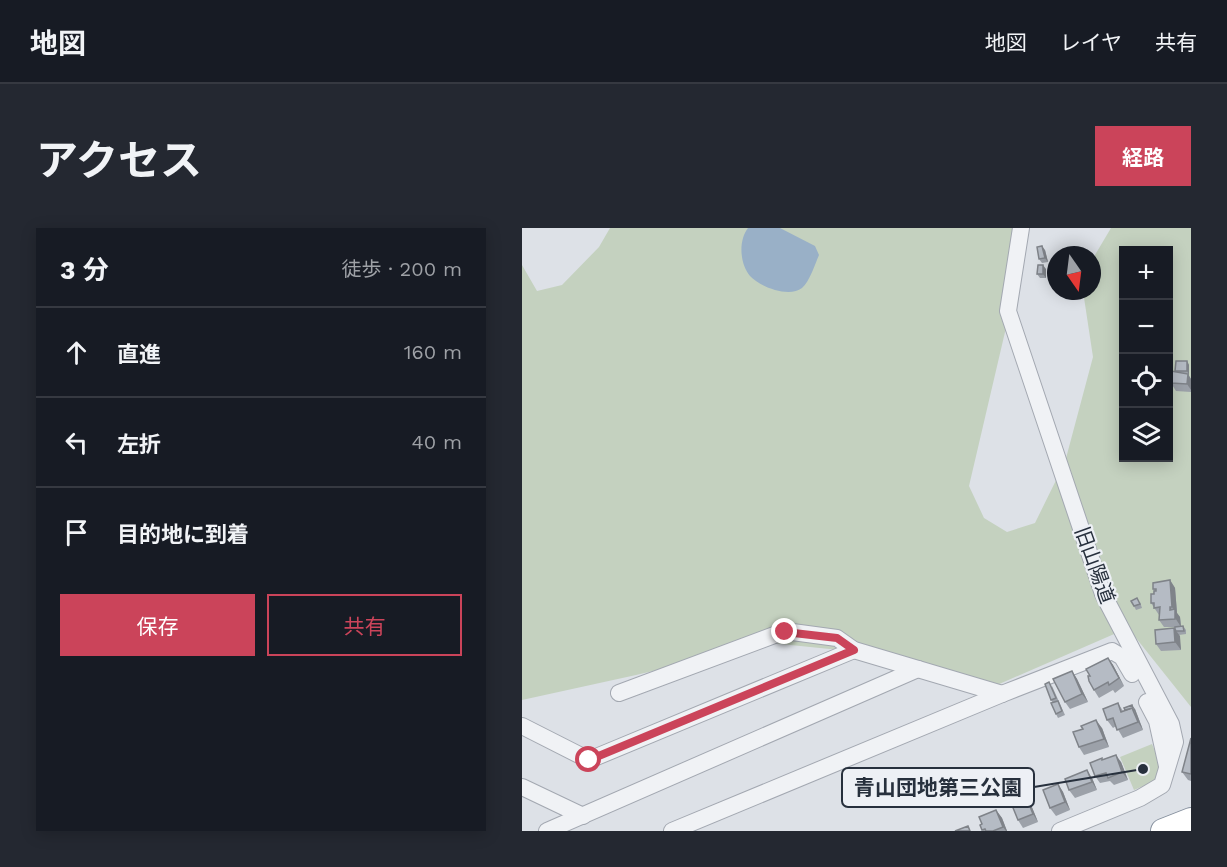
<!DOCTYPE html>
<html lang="ja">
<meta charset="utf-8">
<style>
body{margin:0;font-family:"Work Sans","Noto Sans JP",sans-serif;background:#242831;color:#f1f3f6}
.controls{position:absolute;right:18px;top:18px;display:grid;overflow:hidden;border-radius:0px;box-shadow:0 3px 15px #0003}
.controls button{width:54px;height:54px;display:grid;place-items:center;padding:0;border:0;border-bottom:2px solid #363941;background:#171b24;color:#f1f3f6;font:30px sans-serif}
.compass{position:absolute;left:525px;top:18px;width:54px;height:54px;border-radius:50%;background:#171b24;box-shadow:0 3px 15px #0003;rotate:166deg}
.stop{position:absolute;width:18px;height:18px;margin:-14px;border:4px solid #cb445a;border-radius:50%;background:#fff}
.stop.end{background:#cb445a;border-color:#fff;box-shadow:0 2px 6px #0008}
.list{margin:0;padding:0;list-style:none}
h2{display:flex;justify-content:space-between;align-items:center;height:78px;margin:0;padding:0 24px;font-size:26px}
h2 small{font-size:20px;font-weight:400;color:#9ea1a6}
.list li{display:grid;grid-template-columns:39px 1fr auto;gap:18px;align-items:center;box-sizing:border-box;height:90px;padding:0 24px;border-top:2px solid #363941}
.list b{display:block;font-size:22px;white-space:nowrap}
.list em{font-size:20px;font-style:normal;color:#9ea1a6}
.actions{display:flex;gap:12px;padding:18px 24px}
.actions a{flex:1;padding:14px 0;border:2px solid #cb445a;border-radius:0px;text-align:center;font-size:21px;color:#cb445a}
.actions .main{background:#cb445a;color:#fff}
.icon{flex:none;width:33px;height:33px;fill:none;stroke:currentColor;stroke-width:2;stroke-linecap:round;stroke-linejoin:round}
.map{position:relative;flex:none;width:669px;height:603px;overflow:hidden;border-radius:0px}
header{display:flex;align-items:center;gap:36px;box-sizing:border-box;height:84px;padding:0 30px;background:#171b24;border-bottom:2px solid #363941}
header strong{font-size:28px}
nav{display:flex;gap:33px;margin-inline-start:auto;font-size:21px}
.intro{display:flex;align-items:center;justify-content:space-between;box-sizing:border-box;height:144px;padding:0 36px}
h1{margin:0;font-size:42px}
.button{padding:15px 27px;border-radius:0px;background:#cb445a;color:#fff;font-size:21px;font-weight:700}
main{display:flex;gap:36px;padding:0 36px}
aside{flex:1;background:#171b24;border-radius:0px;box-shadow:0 3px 15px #0003}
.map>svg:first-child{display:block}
.green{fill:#c4d1bf;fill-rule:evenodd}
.water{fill:#99b0c7}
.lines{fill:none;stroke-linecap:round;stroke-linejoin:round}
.minor-casing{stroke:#a3a8b1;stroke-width:18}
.highway-casing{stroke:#858f9d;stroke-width:26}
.minor{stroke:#f0f2f5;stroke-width:16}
.highway{stroke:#fff;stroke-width:24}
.wall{fill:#9ca1a9}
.shaded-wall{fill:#7f8389}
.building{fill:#b5bbc4;stroke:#7f8389;stroke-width:1.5}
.route{stroke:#cb445a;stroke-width:8}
.labels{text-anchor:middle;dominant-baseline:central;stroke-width:4.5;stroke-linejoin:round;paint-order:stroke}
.street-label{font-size:20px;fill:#27303d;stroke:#edf0f5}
.leader{fill:none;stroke:#27303d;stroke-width:2}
.callout-dot{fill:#27303d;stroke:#edf0f5;stroke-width:2}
.callout{fill:#edf0f5;stroke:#27303d;stroke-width:2}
.callout-label{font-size:21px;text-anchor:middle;font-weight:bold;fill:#27303d}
</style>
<header>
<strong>地図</strong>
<nav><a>地図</a><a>レイヤ</a><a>共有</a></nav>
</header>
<div class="intro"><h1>アクセス</h1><a class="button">経路</a></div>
<main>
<aside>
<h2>3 分<small>徒歩 · 200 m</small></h2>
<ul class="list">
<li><svg class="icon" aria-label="ahead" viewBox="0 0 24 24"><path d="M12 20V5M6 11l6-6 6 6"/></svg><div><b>直進</b></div><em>160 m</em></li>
<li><svg class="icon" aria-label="left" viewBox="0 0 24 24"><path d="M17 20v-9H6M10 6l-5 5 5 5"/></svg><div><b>左折</b></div><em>40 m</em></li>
<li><svg class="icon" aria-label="arrive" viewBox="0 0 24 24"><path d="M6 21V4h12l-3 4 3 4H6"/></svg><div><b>目的地に到着</b></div></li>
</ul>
<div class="actions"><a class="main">保存</a><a>共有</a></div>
</aside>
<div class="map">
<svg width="669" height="603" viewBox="0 0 669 603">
<rect width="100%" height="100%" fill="#dde1e7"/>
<g class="green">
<path d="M88,0H497L494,57L447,258L462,290L485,304L513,295L543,234L571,129L561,63H570V32L589,0H669V479L606,400L475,457L337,424L249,415L114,447L0,472V37L15,63L40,57L77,19ZM602,22H646V230H602Z"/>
<path d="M630,516L639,538L633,553L612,562L598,529Z"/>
</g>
<path class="water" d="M226,0H258L293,18L297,27C293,36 288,53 280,60C267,70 238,59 228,48C218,36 216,13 226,0Z"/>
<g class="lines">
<defs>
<g id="minor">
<path d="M499,0L486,83L581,366L649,496L653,514L640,557L618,570L538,603"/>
<path d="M97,465L263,403L315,410L332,422L480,466"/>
<path d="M625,474L635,493L645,538"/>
<path d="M0,498L67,532L332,422"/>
<path d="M0,559L61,588"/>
<path d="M25,603L396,441"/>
<path d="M150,603L480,466L590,423L600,429L610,446"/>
</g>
<path id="highway" d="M641,603L669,592"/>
</defs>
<use href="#minor" class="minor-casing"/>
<use href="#highway" class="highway-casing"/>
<use href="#minor" class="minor"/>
<use href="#highway" class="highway"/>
</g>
<g class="wall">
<path d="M523,22L526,34L520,35L517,31Z"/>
<path d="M524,41V50H518L515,46Z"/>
<path d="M665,133L667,137V147H666L669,151V164L654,163L649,155L654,144L653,143Z"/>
<path d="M648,352L653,360L655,385L658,389L659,398H661L664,402V406L657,407L659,422L639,423L634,416L652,400L653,399H642L637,392V387L629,375L632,363L631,361Z"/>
<path d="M618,374L620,380L614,382L612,378Z"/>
<path d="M586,430L591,437L602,458L593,465L591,462L577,470L572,462L568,448Z"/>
<path d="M550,443L555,451L566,474L548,481L543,474Z"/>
<path d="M530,458L543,487L536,490L534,486L531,475L529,472Z"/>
<path d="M596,475L601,483L613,481L621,502L601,510L594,498L591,500L585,492Z"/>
<path d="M580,500L587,519L562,527L557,519L561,501Z"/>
<path d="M669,510V553L666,552L660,544Z"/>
<path d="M580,532L599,534L606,552L592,557L588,553L578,555L573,548Z"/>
<path d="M570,550L575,562L553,570L547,562Z"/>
<path d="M536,556L541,564L548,582L534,588L528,580Z"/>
<path d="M507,572L516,594L501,600L496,592Z"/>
<path d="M474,582L480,590L485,603H461L460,602Z"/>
</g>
<g class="shaded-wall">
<path d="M520,18L523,22L526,34L523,30Z"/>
<path d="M521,37L524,41V50L521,46Z"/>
<path d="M665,133L667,137V147L665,143Z"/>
<path d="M666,146L669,151V162L665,156Z"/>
<path d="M648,352L653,360L655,385L658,389L659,399L648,382V379L653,386V383L650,379Z"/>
<path d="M652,400L658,408L659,422L653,414Z"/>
<path d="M586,430L591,437L602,458L597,450Z"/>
<path d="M550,443L555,451L566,474L560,466Z"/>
<path d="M610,477L613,481L621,502L616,494Z"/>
<path d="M574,492L580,500L587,519L582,511Z"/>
<path d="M594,527L599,534L606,552L600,544Z"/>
<path d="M565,542L570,550L575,562L570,554Z"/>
<path d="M536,556L541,564L548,582L543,574Z"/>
<path d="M502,564L507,572L516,594L511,586Z"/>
<path d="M474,582L480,590L485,603H484L481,599Z"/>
</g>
<g class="building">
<path d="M520,18L523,30L517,31L515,19Z"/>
<path d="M516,37H521V46H515Z"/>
<path d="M654,133H665V143H653Z"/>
<path d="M649,143L666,146L665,156L649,155Z"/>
<path d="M648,352L650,379H648V382L653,381V391L637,392L638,379L632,380V375H629V366H632V363H634V361H631V355Z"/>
<path d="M615,370L618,376L612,378L609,373Z"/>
<path d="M661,398L662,403H654L653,401V399Z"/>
<path d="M652,400L653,414L634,416L633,402Z"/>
<path d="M586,430L597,450L587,457L586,454L572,462L567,453L566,448H568L564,441Z"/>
<path d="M550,443L560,466L543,474L531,451Z"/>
<path d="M527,454L534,470L529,472L523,456Z"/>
<path d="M536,473L540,483L534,486L529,475Z"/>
<path d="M596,475L599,484L610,480L616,494L595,502L591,490L585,492L581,481Z"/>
<path d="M610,477L611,481L610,480L603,482L602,480Z"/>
<path d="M574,492L582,511L557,519L551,504L561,501L559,498Z"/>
<path d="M669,510V546L660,544Z"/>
<path d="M594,527L600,544L586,550L584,545L573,548L568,535L580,530V532Z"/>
<path d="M565,542L570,554L547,562L543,551Z"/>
<path d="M536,556L543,574L528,580L521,562Z"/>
<path d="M502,564L511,586L496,592L487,570Z"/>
<path d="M474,582L481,599L471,603H464L463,601L460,602L458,597L460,596L457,589Z"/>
<path d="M446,598L448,603H433Z"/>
</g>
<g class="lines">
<path class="route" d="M67,532L332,422L315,410L263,404"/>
</g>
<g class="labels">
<g class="street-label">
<text transform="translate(573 337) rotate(70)">旧山陽道</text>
</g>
</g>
<path class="leader" d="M621 541L512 559"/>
<circle class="callout-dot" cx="621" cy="541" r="6"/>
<rect class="callout" x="320" y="540" width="192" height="39" rx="6"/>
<g class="callout-label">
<text x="416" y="567">青山団地第三公園</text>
</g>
</svg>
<div class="controls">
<button>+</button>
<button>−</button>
<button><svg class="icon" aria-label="locate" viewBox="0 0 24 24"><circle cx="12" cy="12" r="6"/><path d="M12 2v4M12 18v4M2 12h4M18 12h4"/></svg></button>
<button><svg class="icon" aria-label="layers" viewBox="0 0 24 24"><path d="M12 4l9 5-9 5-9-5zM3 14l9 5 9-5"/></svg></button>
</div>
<svg class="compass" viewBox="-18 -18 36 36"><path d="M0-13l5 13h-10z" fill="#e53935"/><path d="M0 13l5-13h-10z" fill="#9ea1a6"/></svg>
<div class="stop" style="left:67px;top:532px"></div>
<div class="stop end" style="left:263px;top:404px"></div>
</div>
</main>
